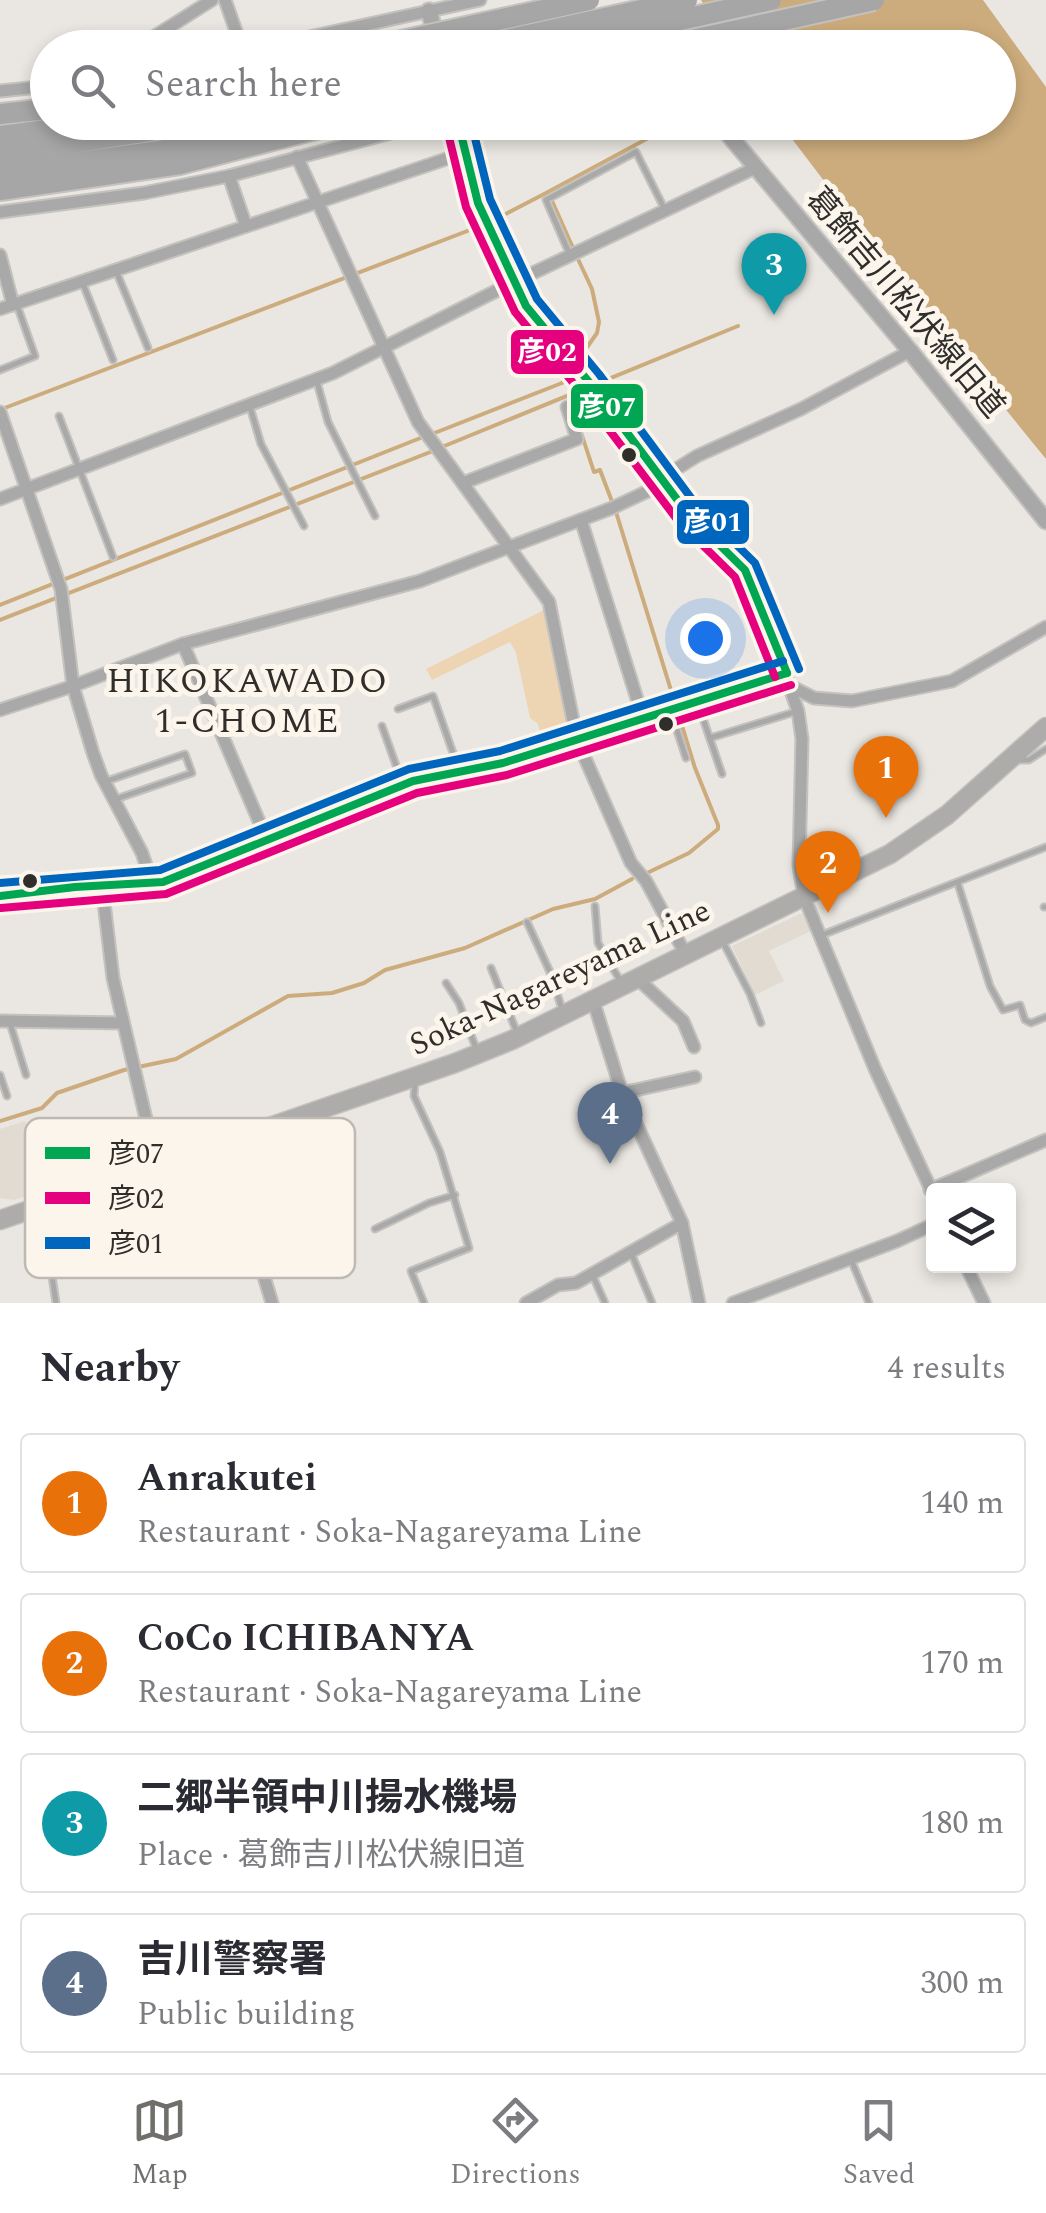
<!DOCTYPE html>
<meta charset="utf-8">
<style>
body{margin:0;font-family:Spectral,"Noto Sans JP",serif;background:#f2f2f3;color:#2b2b33}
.controls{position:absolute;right:30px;bottom:30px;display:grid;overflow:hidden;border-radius:10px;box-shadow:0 5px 15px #0003}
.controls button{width:90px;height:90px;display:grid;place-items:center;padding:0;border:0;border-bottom:2px solid #e1e1e2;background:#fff;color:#2b2b33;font:50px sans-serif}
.you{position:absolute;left:705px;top:638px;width:35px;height:35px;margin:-25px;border:8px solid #fff;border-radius:50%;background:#1a73e8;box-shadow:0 0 0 15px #1a73e833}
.badge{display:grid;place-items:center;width:65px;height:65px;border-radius:50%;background:#716f6b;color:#fff;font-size:32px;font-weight:700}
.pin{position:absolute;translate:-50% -82px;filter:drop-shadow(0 2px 5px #0008)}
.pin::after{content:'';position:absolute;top:52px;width:35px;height:30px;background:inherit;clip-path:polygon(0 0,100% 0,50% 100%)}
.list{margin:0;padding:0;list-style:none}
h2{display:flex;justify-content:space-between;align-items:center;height:130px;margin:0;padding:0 40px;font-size:42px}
h2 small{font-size:32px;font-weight:400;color:#7c7c81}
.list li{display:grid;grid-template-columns:65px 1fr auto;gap:30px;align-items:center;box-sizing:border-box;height:140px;margin:0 20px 20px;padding:0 20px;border:2px solid #e1e1e2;border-radius:10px}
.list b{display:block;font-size:38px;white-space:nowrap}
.list p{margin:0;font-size:32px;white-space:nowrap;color:#7c7c81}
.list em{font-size:32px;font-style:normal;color:#7c7c81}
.icon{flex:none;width:55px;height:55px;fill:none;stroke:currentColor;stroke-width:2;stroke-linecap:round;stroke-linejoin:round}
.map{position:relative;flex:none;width:1046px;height:1303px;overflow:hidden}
.search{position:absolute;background:#fff;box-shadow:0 5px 15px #0003;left:30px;right:30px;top:30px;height:110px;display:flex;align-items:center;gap:25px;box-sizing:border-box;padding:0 35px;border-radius:55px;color:#7c7c81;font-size:38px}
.sheet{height:770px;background:#fff}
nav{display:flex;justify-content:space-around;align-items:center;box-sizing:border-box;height:140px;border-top:2px solid #e1e1e2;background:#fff;font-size:28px;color:#7c7c81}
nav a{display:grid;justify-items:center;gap:5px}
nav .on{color:#716f6b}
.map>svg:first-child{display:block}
.built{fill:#e2dbd1}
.green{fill:#edd5b3}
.water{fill:#ccac7c}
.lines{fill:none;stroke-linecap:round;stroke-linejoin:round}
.stream{stroke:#ccac7c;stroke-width:4}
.lane-casing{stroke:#c4c2be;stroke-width:9}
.street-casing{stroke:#c4c2be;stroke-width:15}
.secondary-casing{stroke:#c4c2be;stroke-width:19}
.primary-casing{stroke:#c4c2be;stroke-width:21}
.highway-casing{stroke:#c4c2be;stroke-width:24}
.lane{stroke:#a9a9aa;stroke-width:5}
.street{stroke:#a9a9aa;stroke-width:11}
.secondary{stroke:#a9a8a8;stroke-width:15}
.primary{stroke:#adacab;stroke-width:18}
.highway{stroke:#a7a6a6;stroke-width:20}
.highway-bridge-casing{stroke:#c4c2be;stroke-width:24;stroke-linecap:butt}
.highway-bridge{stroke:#a7a6a6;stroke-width:20}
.bus-1-casing{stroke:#fbf5ec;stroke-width:15}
.bus-2-casing{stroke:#fbf5ec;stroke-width:15}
.bus-3-casing{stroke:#fbf5ec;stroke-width:15}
.bus-1{stroke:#00a651;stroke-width:8}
.bus-2{stroke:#e5007d;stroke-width:8}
.bus-3{stroke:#0065bd;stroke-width:8}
.bus-dot{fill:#302e2b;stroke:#fbf5ec;stroke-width:4}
.labels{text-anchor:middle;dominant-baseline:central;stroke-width:10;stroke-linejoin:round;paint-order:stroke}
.street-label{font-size:32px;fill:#302e2b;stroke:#fbf5ec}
.neighbourhood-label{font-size:35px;letter-spacing:2.5px;fill:#302e2b;stroke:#fbf5ec}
.key{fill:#fbf5ec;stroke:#beb9b2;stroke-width:2.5}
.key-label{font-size:28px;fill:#302e2b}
.line-badge{stroke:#fbf5ec;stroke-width:4}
.badge-label{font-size:28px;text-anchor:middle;font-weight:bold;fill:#fff}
</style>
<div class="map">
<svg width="1046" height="1303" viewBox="0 0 1046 1303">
<rect width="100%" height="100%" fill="#eae7e2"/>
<g class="built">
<path d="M802,913L811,931L769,951L784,981L755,995L732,946Z"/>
<path d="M25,1121L44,1191L14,1200L0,1198V1129Z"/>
</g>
<path class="green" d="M546,609L570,729L568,734L542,742L538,724L530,718L516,653L510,642L432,680L426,669Z"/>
<path class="water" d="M701,0H983L1046,87V459L884,260L780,123L998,122V48L731,47Z"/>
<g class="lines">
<g class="stream">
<path d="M492,221L548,192"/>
<path d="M573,248L548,192L678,122"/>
<path d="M569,396L594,472L600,470L616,512L695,768L718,825V829L689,853L647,873"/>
<path d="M2,409L483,225"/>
<path d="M432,434L562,383L597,333L599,322L592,289L577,257"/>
<path d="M442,447L738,326"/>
<path d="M0,605L423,437"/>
<path d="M0,620L433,451"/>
<path d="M0,1121L42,1108L57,1093L124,1070L176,1059L288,996L332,993L364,983L385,970L465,948L553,909L595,899L632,879"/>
</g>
<defs>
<g id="lane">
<path d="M570,255L546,200L636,152L664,208"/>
<path d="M116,271L148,348"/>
<path d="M83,284L113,360"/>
<path d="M0,370L35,356L17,305"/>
<path d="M317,382L328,422L375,516"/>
<path d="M250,407L261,444L304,526"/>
<path d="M59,416L113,557"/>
<path d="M697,701L722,774"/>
<path d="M398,709L433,696L459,770"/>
<path d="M671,712L686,758"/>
<path d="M382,726L402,782"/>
<path d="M710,738L798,711"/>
<path d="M1018,760H1029L1046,749"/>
<path d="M107,781L185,754L192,773L116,799"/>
<path d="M958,884L990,986L1003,1010L1020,1005L1025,1020L1031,1023L1046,1017"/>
<path d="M595,906L598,943L621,982"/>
<path d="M1044,907H1046"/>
<path d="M527,922L550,972L563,1012"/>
<path d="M822,935L1046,847"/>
<path d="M722,940L750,994L761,1023"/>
<path d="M491,968L516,1030"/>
<path d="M446,983L459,1003L476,1048"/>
<path d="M9,1020L26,1075"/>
<path d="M0,1075L7,1096"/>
<path d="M415,1081L414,1096L440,1152L469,1248L411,1271L424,1303"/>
<path d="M42,1209L56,1303"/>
<path d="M375,1229L429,1203L455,1195"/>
<path d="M632,1255L652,1303"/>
<path d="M852,1262L869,1303"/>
<path d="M592,1274L605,1303"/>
</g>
<g id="street">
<path d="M225,0L242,48"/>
<path d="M136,48L212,0"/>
<path d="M259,48L480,0"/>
<path d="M0,91L48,86"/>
<path d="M458,122L478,203L526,306L589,382L688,514L745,570L757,594L798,711L802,739L799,865L804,897L875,1069L934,1196"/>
<path d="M297,157L418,422L549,602L577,740L631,863L646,881L686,955"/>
<path d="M229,176L246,226"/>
<path d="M0,212L144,193L229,176L432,122"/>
<path d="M0,255L13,305"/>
<path d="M0,309L464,153"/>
<path d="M0,412L61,589L73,686L93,753L101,775L142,853L152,883"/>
<path d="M662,478L697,456L801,409L910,351"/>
<path d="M463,483L577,439L567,407L599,395"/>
<path d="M0,499L333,373L514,282L757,167"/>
<path d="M581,520L643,718"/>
<path d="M183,644L267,840"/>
<path d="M792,687L814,698L852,701L952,681L1046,627"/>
<path d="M0,710L73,686L183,644L420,581L612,508L665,483"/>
<path d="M102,886L113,978L157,1166"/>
<path d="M0,896L75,887L163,882L413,781L503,763L787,673"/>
<path d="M638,979L683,1021L694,1047"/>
<path d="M593,1000L622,1093L682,1223L699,1303"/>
<path d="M0,1021L123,1023"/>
<path d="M622,1093L695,1077"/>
<path d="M217,1145L242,1204L272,1303"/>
<path d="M930,1190L1046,1140"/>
<path d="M966,1266L984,1303"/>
<path d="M526,1303L558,1285L576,1283L682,1223"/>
<path d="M733,1303L897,1241L934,1224"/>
</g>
<g id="secondary">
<path d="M429,11L439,48"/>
<path d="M718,122L910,351L1046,521"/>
</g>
<path id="primary" d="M0,1220L455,1063L512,1040L890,854L947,815L1046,727"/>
<g id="highway">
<path d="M0,114L48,109"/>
<path d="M0,136L106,122"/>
<path d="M0,154L207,122"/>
<path d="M0,173L160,151L276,122"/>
<path d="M0,190L180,164L343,122"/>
</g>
</defs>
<use href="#lane" class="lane-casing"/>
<use href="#street" class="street-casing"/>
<use href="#secondary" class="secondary-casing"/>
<use href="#primary" class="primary-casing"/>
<use href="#highway" class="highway-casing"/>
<use href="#lane" class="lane"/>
<use href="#street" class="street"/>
<use href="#secondary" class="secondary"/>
<use href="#primary" class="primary"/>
<use href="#highway" class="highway"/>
<defs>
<g id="highway-bridge">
<path d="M370,48L589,0"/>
<path d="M469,48L687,0"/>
<path d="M553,48L771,0"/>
<path d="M656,48L874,0"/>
</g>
</defs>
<use href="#highway-bridge" class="highway-bridge-casing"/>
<use href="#highway-bridge" class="highway-bridge"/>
<defs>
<g id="bus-1">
<path d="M458,122L478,203L526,306L589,382L688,514L745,570L787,673"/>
<path d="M0,896L75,887L163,882L413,781L503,763L787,673"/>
</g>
<g id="bus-2">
<path d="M446,125L466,207L515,312L579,390L679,522L735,577L775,677"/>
<path d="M1,908L166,894L417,793L507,775L791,685"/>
</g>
<g id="bus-3">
<path d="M471,122L490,199L537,299L599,374L697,506L755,563L799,669"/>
<path d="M0,883L160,870L409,769L500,751L783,661"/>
</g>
</defs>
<use href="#bus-1" class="bus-1-casing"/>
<use href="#bus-2" class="bus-2-casing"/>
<use href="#bus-3" class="bus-3-casing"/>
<use href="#bus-1" class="bus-1"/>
<use href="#bus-2" class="bus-2"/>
<use href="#bus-3" class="bus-3"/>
</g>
<g class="bus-dot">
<circle cx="629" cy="455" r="9"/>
<circle cx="666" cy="724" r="9"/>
<circle cx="30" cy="881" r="9"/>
</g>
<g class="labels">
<g class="street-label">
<text transform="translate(905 303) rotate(50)">葛飾吉川松伏線旧道</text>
<text transform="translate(560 978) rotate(-25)">Soka-Nagareyama Line</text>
</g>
<g class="neighbourhood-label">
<text x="248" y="681">HIKOKAWADO<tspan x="248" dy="40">1-CHOME</tspan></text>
</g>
</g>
<rect x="25" y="1118" width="330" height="160" rx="15" class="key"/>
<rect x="45" y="1147" width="45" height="12" fill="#00a651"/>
<rect x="45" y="1192" width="45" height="12" fill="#e5007d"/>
<rect x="45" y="1237" width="45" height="12" fill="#0065bd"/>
<g class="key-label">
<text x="108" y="1163">彦07</text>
<text x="108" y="1208">彦02</text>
<text x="108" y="1253">彦01</text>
</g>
<g class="line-badge">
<rect x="509" y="328" width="77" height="48" rx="10" fill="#e5007d"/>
<rect x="569" y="382" width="76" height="48" rx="10" fill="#00a651"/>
<rect x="675" y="498" width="76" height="48" rx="10" fill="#0065bd"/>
</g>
<g class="badge-label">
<text x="547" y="361">彦02</text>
<text x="607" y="416">彦07</text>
<text x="713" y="531">彦01</text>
</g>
</svg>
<div class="controls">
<button><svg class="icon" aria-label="layers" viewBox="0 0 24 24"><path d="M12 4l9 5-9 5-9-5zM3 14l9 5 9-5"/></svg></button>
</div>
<div class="you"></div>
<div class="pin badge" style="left:886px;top:818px;background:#e8710a">1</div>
<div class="pin badge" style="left:828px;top:913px;background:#e8710a">2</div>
<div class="pin badge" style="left:774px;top:315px;background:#0f9aa8">3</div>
<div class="pin badge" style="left:610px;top:1164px;background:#5c6f8a">4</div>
<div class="search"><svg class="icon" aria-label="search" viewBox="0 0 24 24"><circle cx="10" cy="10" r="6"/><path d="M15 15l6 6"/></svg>Search here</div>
</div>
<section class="sheet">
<h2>Nearby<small>4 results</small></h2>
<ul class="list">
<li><span class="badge" style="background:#e8710a">1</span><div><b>Anrakutei</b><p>Restaurant · Soka-Nagareyama Line</p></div><em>140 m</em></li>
<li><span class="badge" style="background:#e8710a">2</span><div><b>CoCo ICHIBANYA</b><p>Restaurant · Soka-Nagareyama Line</p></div><em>170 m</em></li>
<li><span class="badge" style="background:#0f9aa8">3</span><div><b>二郷半領中川揚水機場</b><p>Place · 葛飾吉川松伏線旧道</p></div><em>180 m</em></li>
<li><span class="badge" style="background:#5c6f8a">4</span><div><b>吉川警察署</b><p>Public building</p></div><em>300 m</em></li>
</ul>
</section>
<nav>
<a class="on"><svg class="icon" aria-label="map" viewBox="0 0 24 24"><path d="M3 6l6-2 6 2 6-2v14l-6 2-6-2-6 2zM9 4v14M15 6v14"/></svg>Map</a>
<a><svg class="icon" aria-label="directions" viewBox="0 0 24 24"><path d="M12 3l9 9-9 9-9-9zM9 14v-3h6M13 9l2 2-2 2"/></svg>Directions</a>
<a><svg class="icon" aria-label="saved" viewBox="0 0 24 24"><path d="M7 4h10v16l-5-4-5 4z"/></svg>Saved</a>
</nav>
